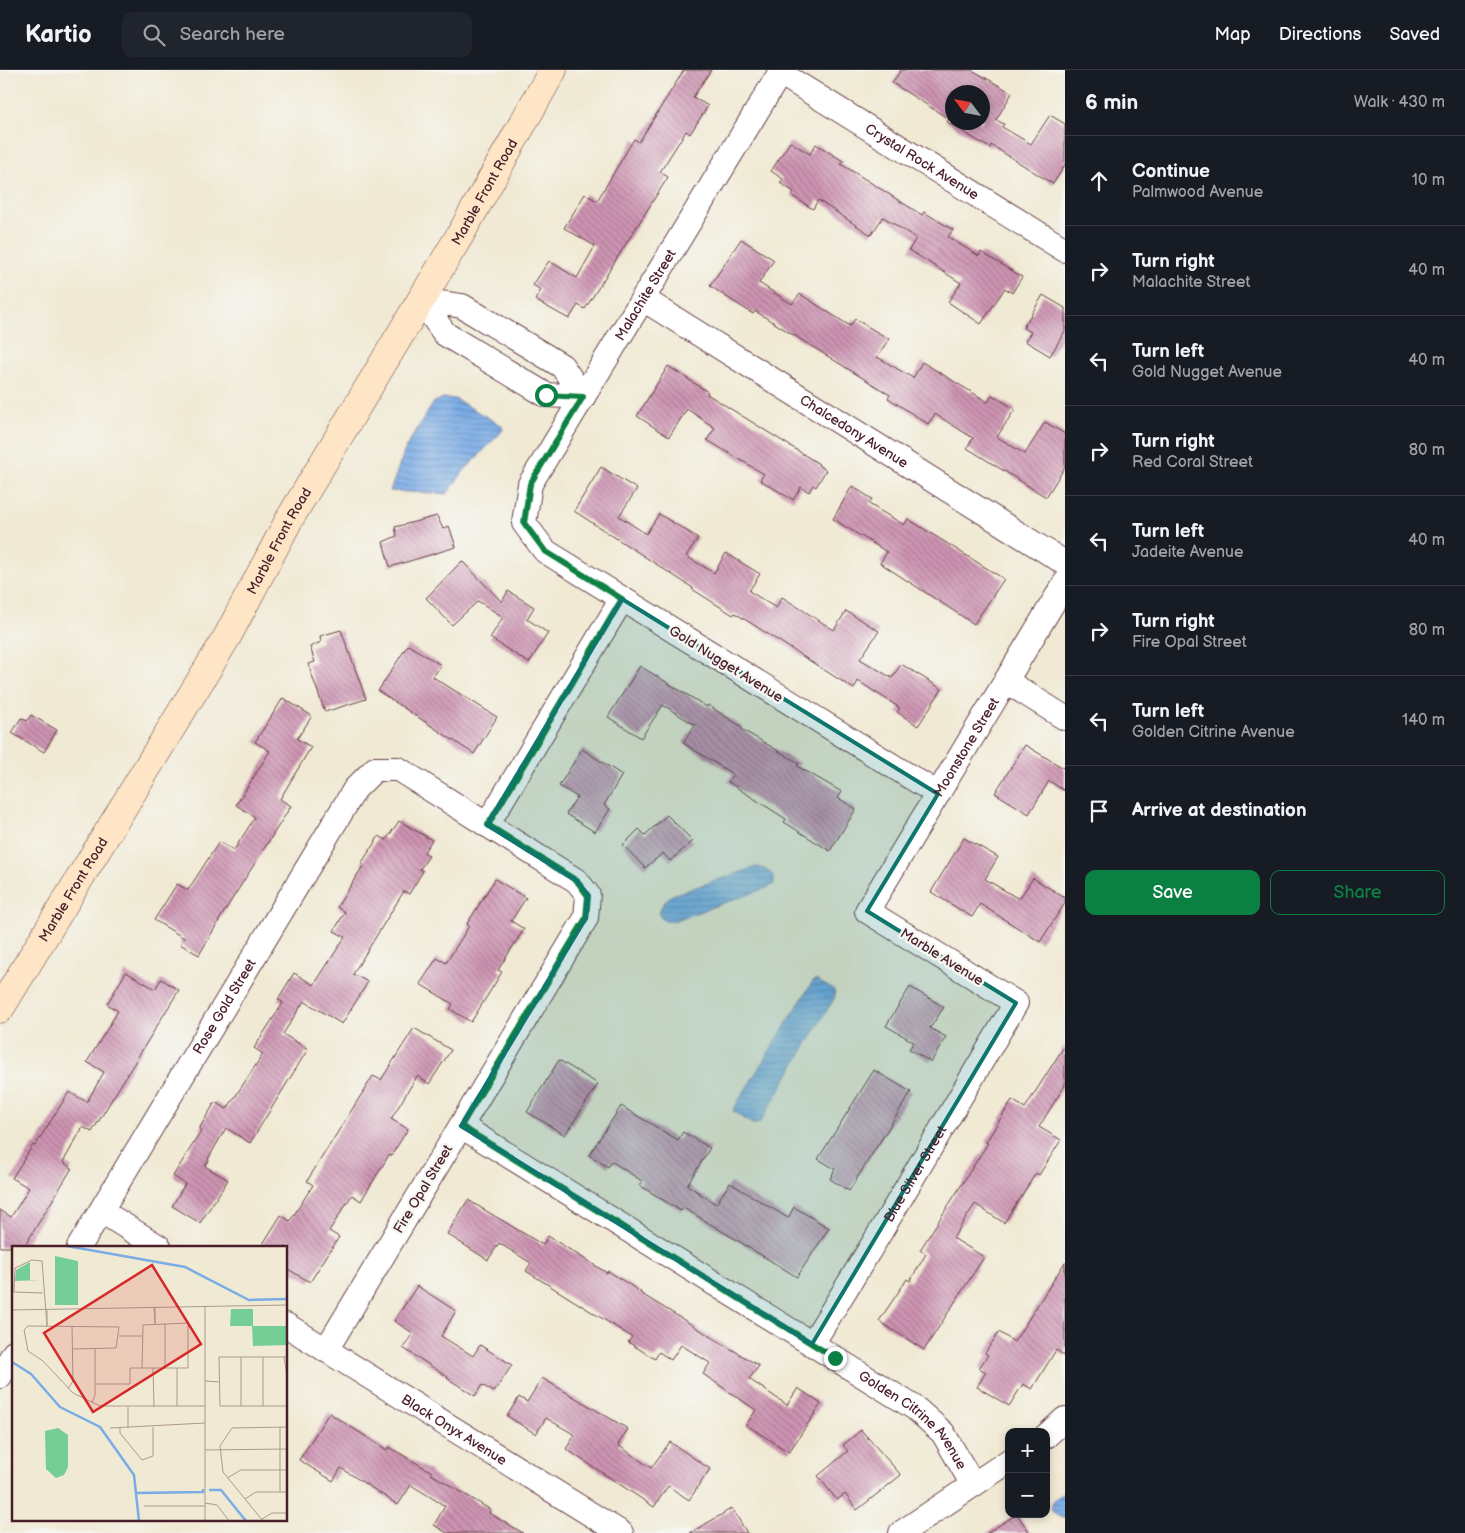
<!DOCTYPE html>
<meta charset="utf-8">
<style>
body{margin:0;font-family:"Balsamiq Sans",sans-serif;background:#20242c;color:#f1f3f6}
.controls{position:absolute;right:15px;bottom:15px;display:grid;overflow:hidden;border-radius:10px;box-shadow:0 2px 8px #0003}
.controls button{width:45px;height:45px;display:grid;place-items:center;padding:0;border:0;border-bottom:1px solid #363941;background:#171b24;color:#f1f3f6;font:25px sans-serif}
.compass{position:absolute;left:945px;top:15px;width:45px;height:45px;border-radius:50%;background:#171b24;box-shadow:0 2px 8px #0003;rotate:302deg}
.stop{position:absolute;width:15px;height:15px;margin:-11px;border:4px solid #0b8043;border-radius:50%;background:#fff}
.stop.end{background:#0b8043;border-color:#fff;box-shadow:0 1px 5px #0008}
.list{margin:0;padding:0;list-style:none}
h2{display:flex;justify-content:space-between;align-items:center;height:65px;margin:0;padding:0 20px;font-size:21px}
h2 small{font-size:16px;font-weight:400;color:#9ea1a6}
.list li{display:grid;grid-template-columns:32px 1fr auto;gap:15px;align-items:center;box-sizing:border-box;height:90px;padding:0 20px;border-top:1px solid #363941}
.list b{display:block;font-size:19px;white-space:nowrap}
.list p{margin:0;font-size:16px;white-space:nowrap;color:#9ea1a6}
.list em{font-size:16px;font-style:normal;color:#9ea1a6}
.actions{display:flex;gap:10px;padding:15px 20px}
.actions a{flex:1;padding:11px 0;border:1px solid #0b8043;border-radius:10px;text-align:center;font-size:18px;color:#0b8043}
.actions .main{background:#0b8043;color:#fff}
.icon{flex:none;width:28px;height:28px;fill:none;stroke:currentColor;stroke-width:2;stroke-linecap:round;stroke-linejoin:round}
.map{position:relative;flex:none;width:1065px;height:1463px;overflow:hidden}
header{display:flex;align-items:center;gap:30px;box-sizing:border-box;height:70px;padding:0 25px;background:#171b24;border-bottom:1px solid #363941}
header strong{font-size:24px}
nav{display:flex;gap:28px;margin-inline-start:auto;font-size:18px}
.search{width:350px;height:45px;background:#20242c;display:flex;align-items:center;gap:12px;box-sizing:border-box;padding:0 18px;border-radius:10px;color:#9ea1a6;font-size:19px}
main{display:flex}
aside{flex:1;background:#171b24}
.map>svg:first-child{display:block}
.water{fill:url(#water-rules);stroke:#626688}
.building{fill:url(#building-back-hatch);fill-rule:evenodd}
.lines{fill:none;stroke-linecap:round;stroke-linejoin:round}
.street-casing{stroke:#633d44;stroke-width:26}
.secondary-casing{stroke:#633d44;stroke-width:29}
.street{stroke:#fff;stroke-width:24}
.secondary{stroke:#fde5c5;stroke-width:28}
.route{stroke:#0b8043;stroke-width:6}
.marked{fill:#0f766e;fill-opacity:0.2;stroke:#0f766e;stroke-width:4;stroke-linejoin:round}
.labels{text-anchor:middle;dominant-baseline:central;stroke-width:5;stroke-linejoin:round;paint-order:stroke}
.street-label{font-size:14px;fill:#4a1f2b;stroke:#f6f6f2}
.inset-river{fill:none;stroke:#7aace6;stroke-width:2.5}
.inset-road{fill:none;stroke:#ae9890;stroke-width:1}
.view{fill:#d62828;fill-opacity:0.15;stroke:#d62828;stroke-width:2.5}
.inset-edge{fill:none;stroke:#4a1f2b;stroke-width:2.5}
</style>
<header>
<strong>Kartio</strong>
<div class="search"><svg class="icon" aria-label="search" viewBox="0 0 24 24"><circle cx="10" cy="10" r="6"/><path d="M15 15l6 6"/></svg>Search here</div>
<nav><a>Map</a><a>Directions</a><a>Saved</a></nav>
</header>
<main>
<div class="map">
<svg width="1065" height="1463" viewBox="0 0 1065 1463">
<defs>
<pattern id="water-rules" width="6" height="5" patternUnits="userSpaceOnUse" patternTransform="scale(1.25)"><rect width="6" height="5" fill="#7aace6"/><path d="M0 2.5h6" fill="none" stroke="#668bbb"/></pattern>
<pattern id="building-back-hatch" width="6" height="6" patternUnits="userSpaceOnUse" patternTransform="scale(1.25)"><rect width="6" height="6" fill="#cd94b2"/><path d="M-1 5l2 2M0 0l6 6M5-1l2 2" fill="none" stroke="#a87891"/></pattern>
</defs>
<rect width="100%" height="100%" fill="#f6f6f2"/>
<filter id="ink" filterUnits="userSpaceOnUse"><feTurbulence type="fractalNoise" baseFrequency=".02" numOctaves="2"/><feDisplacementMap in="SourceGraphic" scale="10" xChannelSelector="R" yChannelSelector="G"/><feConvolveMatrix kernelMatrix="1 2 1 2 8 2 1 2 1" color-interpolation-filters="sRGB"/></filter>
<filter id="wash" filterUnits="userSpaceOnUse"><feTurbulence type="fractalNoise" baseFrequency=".0096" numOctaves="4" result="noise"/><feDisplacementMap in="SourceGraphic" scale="20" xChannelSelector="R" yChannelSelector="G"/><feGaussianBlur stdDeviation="1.12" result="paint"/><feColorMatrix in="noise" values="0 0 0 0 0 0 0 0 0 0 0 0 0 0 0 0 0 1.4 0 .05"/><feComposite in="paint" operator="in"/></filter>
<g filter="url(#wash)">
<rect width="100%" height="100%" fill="#f0e9d3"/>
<g class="water">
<path d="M444,328L455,329L501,355L503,360L464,401L447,424L390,421L406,377L434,332Z"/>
<path d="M756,797C765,798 776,803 774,814L769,817L673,851C665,852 662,851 659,844C661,835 664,831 672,825Z"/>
<path d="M816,910L834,920L835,927L761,1051L757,1054H752L733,1041L734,1038L813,911Z"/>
<path d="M1065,1421V1448C1057,1447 1054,1445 1051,1437L1053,1431Z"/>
</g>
<g id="blocks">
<g class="building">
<path d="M684,0H711L693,27L708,36L690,64L686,61L660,102L668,107L585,239L578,235L569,249L535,230L541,220L533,215L549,191L577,208L595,176L564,158L585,124L597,131L634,69L639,72Z"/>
<path d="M901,0H972L1012,23L996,50L1004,54L1002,57L1031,74L1050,45L1065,54V95L1053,114L991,75L990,78L947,52L949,49L892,13ZM952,22H982V52H952Z"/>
<path d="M790,72L810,84L816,74L843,91L841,94L922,145L924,142L953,160L948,167L979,186L981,182L1022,207L1012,223L1005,218L981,254L948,232L961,213L909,180L916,168L883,147L871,165L818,130L813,139L792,126L794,122L780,113L783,109L771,101Z"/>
<path d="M741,169L774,190L759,213L792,234L800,224L850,256L855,249L889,269L877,287L913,308L922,292L988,332L992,325L1015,339L997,367L1025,384L1045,352L1065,364V397L1046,427L967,378L973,368L935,344L928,354L888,328L890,325L755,241L753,244L710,216Z"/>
<path d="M1043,225L1065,238V261L1050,286L1025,271L1031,262L1023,258Z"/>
<path d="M668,296L708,322L707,324L819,394L818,395L826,400L816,417L813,415L809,422L801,417L793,430L760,410L764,404L707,370L715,358L687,339L669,367L637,346Z"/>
<path d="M601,397L637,419L619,446L646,464L659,444L698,468L686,486L714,503L726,483L760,504L749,521L776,538L782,527L834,560L846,541L879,561L860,589L892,608L901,594L942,619L918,656L897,642L900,638L858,611L854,619L735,543L733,545L692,519L693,518L574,441Z"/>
<path d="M852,416L872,429L869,434L904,455L908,449L1004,509L974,554L880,493L887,482L833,449Z"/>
<path d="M437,446L443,459L449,456L456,477L390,497L383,472L397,466L395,457Z"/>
<path d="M462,491L502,532L508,521L534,537L527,549L548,563L529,593L490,568L503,547L478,531L452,555L426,528Z"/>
<path d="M341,560L366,629L325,642L308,594L315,592L310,577L321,572L320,566Z"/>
<path d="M408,575L441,595L433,607L497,647L474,684L378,621Z"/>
<path d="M640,596L707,637L708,635L742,657L741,659L799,693L797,696L842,722L838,728L856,739L830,781L784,752L786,749L728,712L733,704L683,673L695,655L663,635L641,668L608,647Z"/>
<path d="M283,628L312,646L297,669L311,677L280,729L291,736L224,842L199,885L180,874L184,868L154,850L177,814L188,820L219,772L234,780L255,747L236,735L270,681L255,672Z"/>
<path d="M31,645L57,660L44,682L12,663L21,648L27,651Z"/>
<path d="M1025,675L1065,699V721L1049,711L1029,744L995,723Z"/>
<path d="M582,679L622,705L604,735L610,739L595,762L566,744L577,727L559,716Z"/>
<path d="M667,745L693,771L670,791L663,783L645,798L623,775L639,759L645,765Z"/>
<path d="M399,751L432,770L424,782L429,786L420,799L423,801L409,824L404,821L353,904L368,912L342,954L304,931L283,964L308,979L250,1073L226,1058L208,1089L209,1090L205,1096L228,1110L200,1153L172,1136L185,1114L173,1106L202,1060L199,1059L215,1032L227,1039L263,984L254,978L283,933L278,929L294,903L314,915L345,867L334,861L345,842L337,837L363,796L361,794L379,766L386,770Z"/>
<path d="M964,768L998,787L985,809L1019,829L1033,808L1065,828V833L1040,872L980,834L972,847L931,822Z"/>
<path d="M495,809L526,828L511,851L524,859L498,900L502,902L471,952L450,939L453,934L420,914L437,888L446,893L469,856L467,854Z"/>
<path d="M126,902L155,919L161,909L179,920L92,1062L83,1057L63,1092L72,1098L24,1177H0V1140L11,1147L29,1118L12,1108L33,1075L35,1076L69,1022L87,1032L104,1002L87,992L118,941L107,934Z"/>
<path d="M910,917L944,937L930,958L946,967L931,992L909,979L914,972L886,956Z"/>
<path d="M414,958L451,980L429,1014L417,1006L391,1049L408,1059L391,1086L389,1085L361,1131L352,1125L329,1161L339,1167L310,1212L286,1198V1177H261L281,1145L290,1151L313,1115L307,1111L373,1006L381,1010Z"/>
<path d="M1065,975V1015L1039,1057L1061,1070L1039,1105L1036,1103L1004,1153L975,1134L953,1168L984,1187L924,1280L879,1251L907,1209L910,1211L926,1184L920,1180L988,1073L986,1072L1012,1030L1025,1038Z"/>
<path d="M559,990L598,1014L565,1065L527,1042Z"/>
<path d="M874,1000L911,1022L849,1121L830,1109L835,1099L818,1089Z"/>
<path d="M621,1036L678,1070L683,1062L710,1078L687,1115L716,1134L730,1113L788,1148L794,1137L829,1158L797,1207L684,1138L681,1141L639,1115L642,1111L611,1091L608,1097L589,1085Z"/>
<path d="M468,1130L543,1175L548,1166L607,1203L608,1201L641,1222L640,1223L759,1296L749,1309L787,1335L798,1318L821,1334L789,1382L746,1355L756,1340L703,1304L710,1293L681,1275L671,1290L659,1282L655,1289L628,1272L632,1267L526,1201L531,1193L499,1173L488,1190L447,1164Z"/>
<path d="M1065,1192V1286L1056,1280L1032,1319L1023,1314L1009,1336L977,1317L986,1302L979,1298L988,1285L985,1283L999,1262L1014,1272Z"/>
<path d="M417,1216L456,1241L441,1266L473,1286L480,1275L512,1295L494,1322L482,1315L475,1326L447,1308L448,1307L403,1278L413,1263L394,1251Z"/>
<path d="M542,1308L628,1359L618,1375L651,1398L670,1372L710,1399L689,1430L668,1416L654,1437L566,1379L575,1365L546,1348L536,1364L507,1346L519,1327L527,1332Z"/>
<path d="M329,1343L387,1380L389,1377L432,1402L431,1404L491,1440L489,1443L523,1463H447L434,1455L445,1436L411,1415L398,1435L341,1398L333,1411L299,1390Z"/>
<path d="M861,1360L901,1405L857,1440L845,1424L837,1430L818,1406L848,1381L843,1375Z"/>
<path d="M732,1438L747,1463H690L721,1445Z"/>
<path d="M1017,1444L1030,1463H987Z"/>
</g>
</g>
</g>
<g filter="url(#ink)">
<use href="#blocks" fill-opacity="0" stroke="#633d44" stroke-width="1"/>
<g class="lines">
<defs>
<g id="street">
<path id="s1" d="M643,229L1065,493"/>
<path d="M421,230L445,264L546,325L583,327"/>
<path d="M421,230L462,236L562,296L583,327"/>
<path d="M1006,611L1065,648"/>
<path id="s2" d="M938,724L545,481L524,453L530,414L780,3L1065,180"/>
<path d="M487,755L622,529"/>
<path id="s3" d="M461,1056L915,1338L943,1363L973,1415"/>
<path d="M101,1141L159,1177"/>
<path id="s4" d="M79,1177L355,719L375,699H398L577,811L588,825L586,848L326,1280"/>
<path id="s5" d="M286,1255L621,1463"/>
<path id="s6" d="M812,1274L878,1166L1016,933L867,841L1065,513"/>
<path d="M0,1306L14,1283"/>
<path d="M1046,1366L1065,1349"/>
<path d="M901,1463L1009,1391"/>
</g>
<g id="secondary">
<path id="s7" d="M0,939L227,567L290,448L460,165L553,0"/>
</g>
</defs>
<use href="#street" class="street-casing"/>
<use href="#secondary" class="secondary-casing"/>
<use href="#street" class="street"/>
<use href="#secondary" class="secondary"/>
</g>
</g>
<g class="lines" filter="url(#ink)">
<path class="route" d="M546,325L583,327L530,414L524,453L545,481L622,529L488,755L577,811L588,826L586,848L461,1056L835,1288"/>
</g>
<path class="marked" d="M622,529L938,724L867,841L1016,933L812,1274L461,1056L586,848L588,825L577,811L487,755Z"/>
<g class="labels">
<g class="street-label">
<text stroke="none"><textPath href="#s2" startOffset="1185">Crystal Rock Avenue</textPath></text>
<text stroke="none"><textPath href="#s7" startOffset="950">Marble Front Road</textPath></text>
<text stroke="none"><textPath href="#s2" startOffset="758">Malachite Street</textPath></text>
<text stroke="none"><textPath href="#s1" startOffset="249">Chalcedony Avenue</textPath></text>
<text stroke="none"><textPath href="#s7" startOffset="545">Marble Front Road</textPath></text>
<text transform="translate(726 594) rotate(32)">Gold Nugget Avenue</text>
<text stroke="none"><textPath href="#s6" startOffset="764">Moonstone Street</textPath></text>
<text stroke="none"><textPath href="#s7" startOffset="140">Marble Front Road</textPath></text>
<text transform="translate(942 887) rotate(32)">Marble Avenue</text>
<text stroke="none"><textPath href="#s4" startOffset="281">Rose Gold Street</textPath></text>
<text stroke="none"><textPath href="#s6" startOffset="199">Blue Silver Street</textPath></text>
<text transform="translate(423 1119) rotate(-59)">Fire Opal Street</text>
<text stroke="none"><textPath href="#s3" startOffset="541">Golden Citrine Avenue</textPath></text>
<text stroke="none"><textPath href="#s5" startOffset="198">Black Onyx Avenue</textPath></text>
</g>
</g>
<g transform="translate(12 1176)">
<rect width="275" height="275" fill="#f0e9d3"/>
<path d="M43,10L66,15V59H43ZM18,16V34H29L3,35L4,24ZM219,63H241V80H275V99L241,100L240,80H218Z" fill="#75ce95"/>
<path d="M46,182L56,189V221L52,229L44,232L34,223L33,185Z" fill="#75ce95"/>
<path class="inset-river" d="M55,0L173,21L237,54L275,53M0,116L19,128L48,161L88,181L122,229L127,275M197,244H209L234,275M124,247L191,246V243"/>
<path class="inset-road" d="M31,47L2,46L3,22L20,14L30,15L35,80M142,61L143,77M143,62V78M0,64L275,59M35,64V80M107,90H130M60,103L104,102L107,81L16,80L12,84L16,105L31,115L61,147L88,160H193M272,111L275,129M275,111H207L208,160H275M141,122L142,161M153,122V78M193,135L208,136M83,138H118V122H176V77L131,79L130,122M56,143L61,135L60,80M80,157L83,149V102M165,160V122M229,160V111M251,160V111M116,161V182M268,181V246M98,182L193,177M108,182V187L130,214L141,210V181M193,204L275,203M215,232L229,224H275M233,253L244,246H275M193,257L205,259L217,275M132,260H193M250,273L260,267H275M193,275V60M251,275L211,226L208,200L220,182L275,181"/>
<path class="view" d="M140,19L189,98L81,166L32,87Z"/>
<rect width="275" height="275" class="inset-edge"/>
</g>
</svg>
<div class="controls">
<button>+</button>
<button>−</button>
</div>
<svg class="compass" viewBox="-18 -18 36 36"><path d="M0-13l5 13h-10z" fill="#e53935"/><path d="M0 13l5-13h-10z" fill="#9ea1a6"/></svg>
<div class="stop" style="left:546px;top:325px"></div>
<div class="stop end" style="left:835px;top:1288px"></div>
</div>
<aside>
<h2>6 min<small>Walk · 430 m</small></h2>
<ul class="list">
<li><svg class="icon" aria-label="ahead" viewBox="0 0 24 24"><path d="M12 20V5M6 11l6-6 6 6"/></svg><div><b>Continue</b><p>Palmwood Avenue</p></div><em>10 m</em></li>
<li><svg class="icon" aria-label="right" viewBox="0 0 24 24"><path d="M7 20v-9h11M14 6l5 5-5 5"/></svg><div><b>Turn right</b><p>Malachite Street</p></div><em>40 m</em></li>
<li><svg class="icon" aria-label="left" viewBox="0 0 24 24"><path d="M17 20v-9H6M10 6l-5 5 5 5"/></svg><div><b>Turn left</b><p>Gold Nugget Avenue</p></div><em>40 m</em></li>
<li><svg class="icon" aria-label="right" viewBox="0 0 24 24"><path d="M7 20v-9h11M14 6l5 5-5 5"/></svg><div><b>Turn right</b><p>Red Coral Street</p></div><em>80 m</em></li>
<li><svg class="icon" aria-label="left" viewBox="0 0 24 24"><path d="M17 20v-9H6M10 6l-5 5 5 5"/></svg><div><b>Turn left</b><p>Jadeite Avenue</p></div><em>40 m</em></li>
<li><svg class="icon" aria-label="right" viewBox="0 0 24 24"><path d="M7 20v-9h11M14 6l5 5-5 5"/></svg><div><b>Turn right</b><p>Fire Opal Street</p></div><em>80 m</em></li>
<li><svg class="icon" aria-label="left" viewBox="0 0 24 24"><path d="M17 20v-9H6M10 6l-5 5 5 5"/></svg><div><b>Turn left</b><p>Golden Citrine Avenue</p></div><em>140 m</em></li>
<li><svg class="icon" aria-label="arrive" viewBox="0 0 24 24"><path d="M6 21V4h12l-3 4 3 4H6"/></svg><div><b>Arrive at destination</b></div></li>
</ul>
<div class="actions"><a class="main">Save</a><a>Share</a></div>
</aside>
</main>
